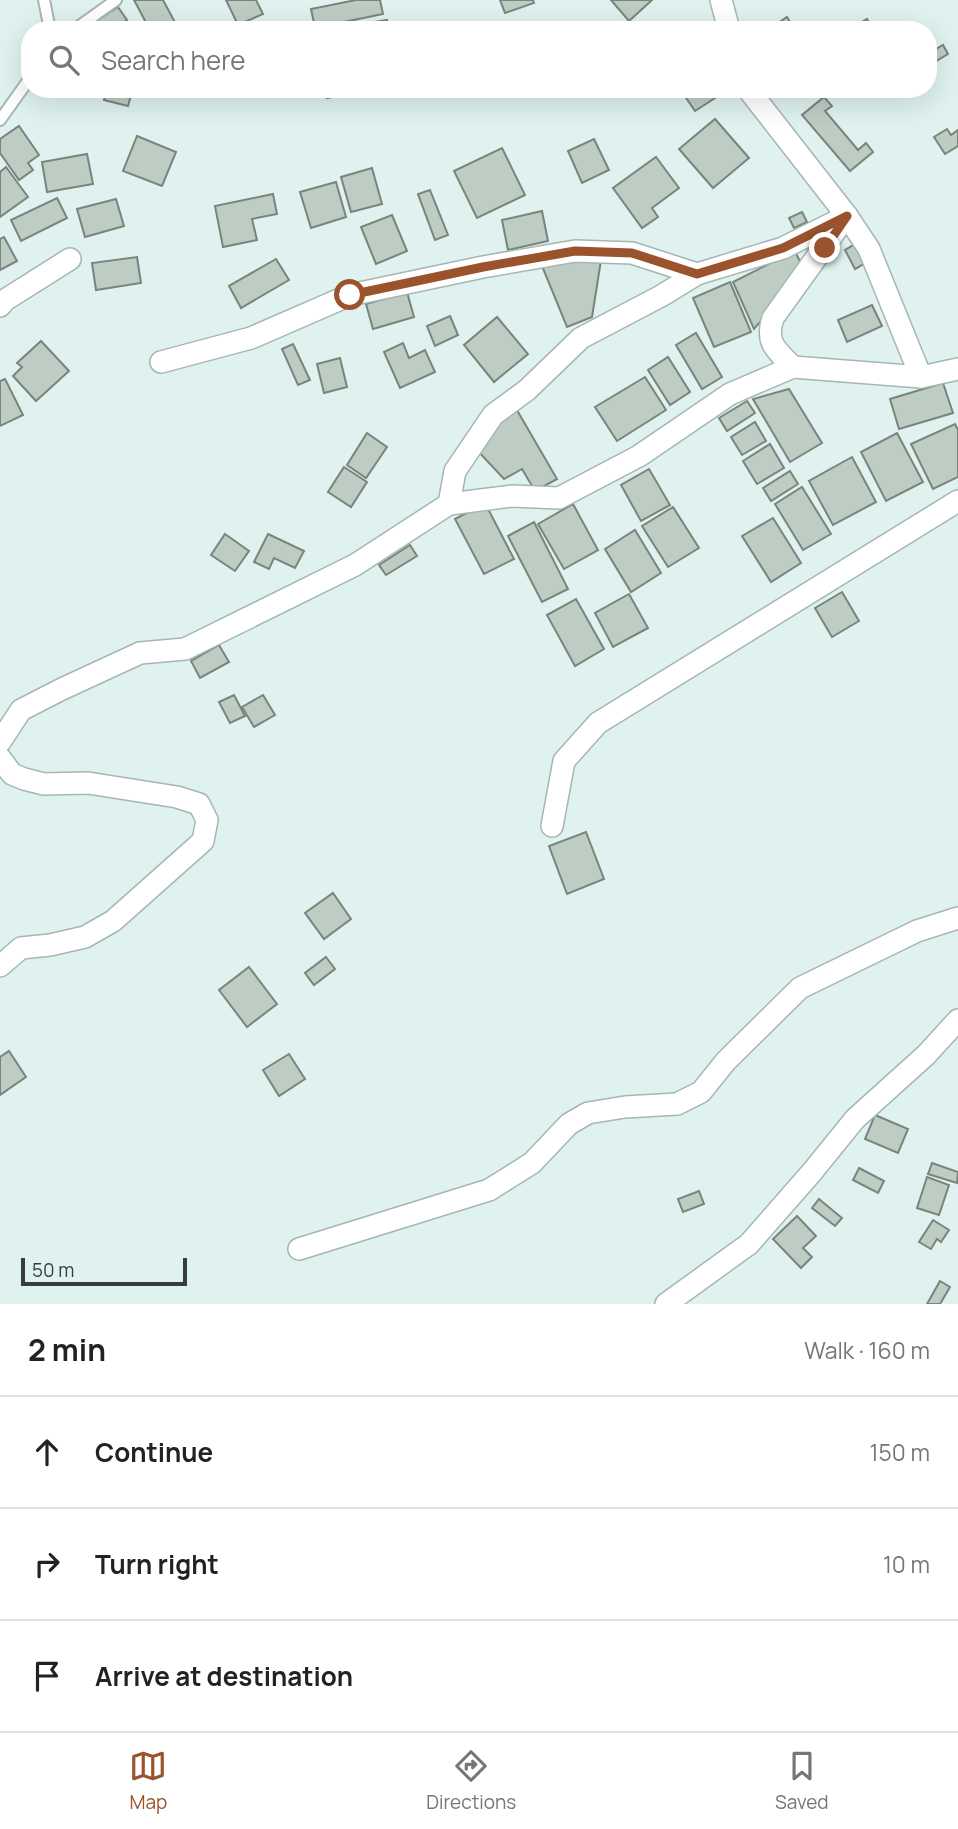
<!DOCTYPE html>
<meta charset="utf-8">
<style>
body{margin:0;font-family:Manrope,sans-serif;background:#f6f6f6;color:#222}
.scale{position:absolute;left:21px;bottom:18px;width:166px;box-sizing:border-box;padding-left:7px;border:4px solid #373e3d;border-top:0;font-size:19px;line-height:24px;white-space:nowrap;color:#373e3d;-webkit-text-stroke:5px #dff2ef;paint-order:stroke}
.stop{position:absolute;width:21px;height:21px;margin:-16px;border:5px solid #9a532c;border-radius:50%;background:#fff}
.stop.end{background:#9a532c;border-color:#fff;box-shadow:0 2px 7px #0008}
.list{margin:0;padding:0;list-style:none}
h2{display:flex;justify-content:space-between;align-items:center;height:91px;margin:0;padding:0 28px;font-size:30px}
h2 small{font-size:23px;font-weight:400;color:#767676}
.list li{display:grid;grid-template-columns:46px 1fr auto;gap:21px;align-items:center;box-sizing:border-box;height:112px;padding:0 28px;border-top:2px solid #e0e0e0}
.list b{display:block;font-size:26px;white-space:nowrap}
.list em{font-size:23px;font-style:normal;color:#767676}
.icon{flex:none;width:38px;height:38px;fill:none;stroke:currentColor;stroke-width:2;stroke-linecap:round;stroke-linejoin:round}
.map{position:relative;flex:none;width:958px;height:1304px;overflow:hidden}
.search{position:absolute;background:#fff;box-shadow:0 7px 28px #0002;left:21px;right:21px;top:21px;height:77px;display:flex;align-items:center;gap:18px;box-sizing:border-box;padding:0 24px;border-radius:28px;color:#767676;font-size:26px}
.sheet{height:427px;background:#fff}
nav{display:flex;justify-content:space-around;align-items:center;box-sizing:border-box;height:98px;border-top:2px solid #e0e0e0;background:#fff;font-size:19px;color:#767676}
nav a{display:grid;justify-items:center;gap:4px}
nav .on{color:#9a532c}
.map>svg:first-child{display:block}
.building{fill:#becdc4;stroke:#78857d;stroke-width:2}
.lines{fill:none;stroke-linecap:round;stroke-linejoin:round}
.service-casing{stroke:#a5b6b4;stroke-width:14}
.minor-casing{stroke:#a5b6b4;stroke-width:24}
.service{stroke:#fff;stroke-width:10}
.minor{stroke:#fff;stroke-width:21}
.route{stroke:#9a532c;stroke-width:9}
</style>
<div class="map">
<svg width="958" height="1304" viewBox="0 0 958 1304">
<rect width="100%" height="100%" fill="#dff2ef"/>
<g class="building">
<path d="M134,0H163L177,26L170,30H150Z"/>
<path d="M226,0H256L263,14L238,25Z"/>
<path d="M356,0H380L383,14L315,28L311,9Z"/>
<path d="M500,0H533L534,3L505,13Z"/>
<path d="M611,0H652L629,21Z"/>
<path d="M118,7L127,20L112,30H93L90,25Z"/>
<path d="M787,17L795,30H768Z"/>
<path d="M867,19L873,30H848Z"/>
<path d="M387,20L388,30H351L350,26Z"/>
<path d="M943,45L948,54L928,66V54Z"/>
<path d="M107,89H125L132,91L128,106L104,100Z"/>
<path d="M326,89H355V93L327,98Z"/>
<path d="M680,89H725L726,91L695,111Z"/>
<path d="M824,97L832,106L825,111L858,150L866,143L873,152L850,171L802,115Z"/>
<path d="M715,119L749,158L713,188L679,149Z"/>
<path d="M19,126L39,155L28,163L33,170L19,180L0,153V139Z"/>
<path d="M947,129L951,135L958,130V146L945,154L934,137Z"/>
<path d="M137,136L176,152L162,186L123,171Z"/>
<path d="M594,139L609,170L582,183L568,151Z"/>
<path d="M502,148L525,195L477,218L454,171Z"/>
<path d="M87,154L93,184L47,192L42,162Z"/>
<path d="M656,157L679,188L652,208L658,217L642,228L613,188Z"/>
<path d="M6,167L28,197L0,217V172Z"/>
<path d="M372,168L382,204L351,212L341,177Z"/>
<path d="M336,182L346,217L311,228L300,192Z"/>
<path d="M430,190L448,235L435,240L418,194Z"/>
<path d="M273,194L277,214L252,219L257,240L223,247L215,206Z"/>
<path d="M57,198L67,218L21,241L11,220Z"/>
<path d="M116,199L124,226L85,237L77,209Z"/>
<path d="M542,211L548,241L508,250L502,220Z"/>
<path d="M802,212L807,222L794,228L789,218Z"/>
<path d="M392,215L407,251L376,264L361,227Z"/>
<path d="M4,237L17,261L0,270V239Z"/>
<path d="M857,243L867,262L855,269L845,250Z"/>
<path d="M795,251L804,270L754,329L733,282Z"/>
<path d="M602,254L592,317L567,327L542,266Z"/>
<path d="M137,257L141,283L96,290L92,263Z"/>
<path d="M276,259L289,280L241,308L229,286Z"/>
<path d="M730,282L751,332L714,347L693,298Z"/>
<path d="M407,292L414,317L373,329L366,304Z"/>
<path d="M872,305L882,326L847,342L838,320Z"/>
<path d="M450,316L458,335L435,346L427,326Z"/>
<path d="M497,317L528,354L494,382L464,345Z"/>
<path d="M696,333L722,377L702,389L676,345Z"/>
<path d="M41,341L69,371L36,401L13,376L22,367L17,363Z"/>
<path d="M403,343L409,358L425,350L435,372L400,388L384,352Z"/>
<path d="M293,344L310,380L298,385L282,349Z"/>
<path d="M668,357L690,392L670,405L648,370Z"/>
<path d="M340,358L347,387L324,393L317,364Z"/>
<path d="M645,377L666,410L617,441L595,407Z"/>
<path d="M5,379L23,415L0,426V381Z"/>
<path d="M943,383L953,413L899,429L890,399Z"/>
<path d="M789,389L822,443L790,462L753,399Z"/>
<path d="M747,401L755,413L727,431L719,418Z"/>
<path d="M514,405L557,479L535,491L522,469L504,479L476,449Z"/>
<path d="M755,422L766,441L742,455L731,437Z"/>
<path d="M955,424L958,430V477L933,489L911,444Z"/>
<path d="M367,433L387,447L366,478L347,465Z"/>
<path d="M897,433L923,482L886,501L861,452Z"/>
<path d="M770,444L784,468L757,484L743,461Z"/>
<path d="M852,457L876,502L833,525L809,481Z"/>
<path d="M344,467L367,482L351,507L328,492Z"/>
<path d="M649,469L670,505L641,521L621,485Z"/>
<path d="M790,471L798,484L771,501L763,488Z"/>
<path d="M802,487L831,534L803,550L775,504Z"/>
<path d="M485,503L514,559L484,574L455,519Z"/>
<path d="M573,504L598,550L564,569L538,524Z"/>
<path d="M673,507L699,548L668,567L642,526Z"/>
<path d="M773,518L801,563L771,582L742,536Z"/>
<path d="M534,522L568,589L542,602L508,536Z"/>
<path d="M635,530L661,573L631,592L605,549Z"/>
<path d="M225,534L249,551L235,571L211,555Z"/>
<path d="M268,534L304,551L295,568L274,558L269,569L254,562Z"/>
<path d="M410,545L417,556L386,575L379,565Z"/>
<path d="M842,592L859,621L832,637L815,608Z"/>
<path d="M629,594L648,628L613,647L595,613Z"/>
<path d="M576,599L604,649L575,666L547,615Z"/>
<path d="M219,645L229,662L200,678L191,661Z"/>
<path d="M234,695L245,716L230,723L219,702Z"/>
<path d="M263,695L275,715L254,727L242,707Z"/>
<path d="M586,832L604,879L567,894L549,846Z"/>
<path d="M333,893L351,919L324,939L305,913Z"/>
<path d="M326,957L335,969L314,985L305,973Z"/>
<path d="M249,967L277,1004L247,1027L219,990Z"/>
<path d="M9,1051L26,1077L0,1095V1057Z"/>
<path d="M289,1054L305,1079L279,1096L263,1070Z"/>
<path d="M875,1115L908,1129L898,1153L865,1139Z"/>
<path d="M932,1163L958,1172L957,1183L928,1174Z"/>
<path d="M859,1168L884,1181L878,1193L853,1180Z"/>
<path d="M927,1177L949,1185L939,1215L917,1208Z"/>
<path d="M699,1191L704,1204L683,1212L678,1199Z"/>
<path d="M819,1199L842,1218L835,1226L812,1208Z"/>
<path d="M797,1216L816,1236L803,1248L812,1257L801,1268L773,1239Z"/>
<path d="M933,1220L949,1230L941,1242L937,1239L931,1249L919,1242Z"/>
<path d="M940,1281L950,1287L940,1304H927Z"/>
</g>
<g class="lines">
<defs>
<g id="service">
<path d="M44,0L50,30"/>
<path d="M74,30L116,0"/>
<path d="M0,120L30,78"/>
</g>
<g id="minor">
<path d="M721,0L729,30"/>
<path d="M748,89L847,216L869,249L921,377"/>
<path d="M0,306L5,300L70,259"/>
<path d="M161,362L251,338L350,295L483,267L575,251L632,253L697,274L783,248L847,216"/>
<path d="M793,367C776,350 765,343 773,318L844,219"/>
<path d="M449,504L455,471L493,415L527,390L581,338L661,296L697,274"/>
<path d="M0,742L21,710L62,689L140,653L185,649L355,565L449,504L512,496L559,498L639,456L730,394L793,367L921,377L958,369"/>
<path d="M0,758L12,774L24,779L44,784L88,783L177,797L199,804L207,820L203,841L113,921L85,937L50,945L21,948L0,966"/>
<path d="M552,826L564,761L598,723L958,501"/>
<path d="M299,1249L489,1190L532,1163L569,1124L588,1113L625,1107L677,1104L701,1092L726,1061L800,988L917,931L958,918"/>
<path d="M666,1304L749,1244L812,1172L855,1119L926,1055L958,1020"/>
</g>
</defs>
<use href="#service" class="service-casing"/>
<use href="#minor" class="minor-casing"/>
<use href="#service" class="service"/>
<use href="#minor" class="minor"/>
</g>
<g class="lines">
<path class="route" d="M350,295L483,267L575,251L632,253L697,274L783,248L847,216L825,248"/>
</g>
</svg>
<div class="scale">50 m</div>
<div class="stop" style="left:350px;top:295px"></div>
<div class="stop end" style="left:825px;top:248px"></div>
<div class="search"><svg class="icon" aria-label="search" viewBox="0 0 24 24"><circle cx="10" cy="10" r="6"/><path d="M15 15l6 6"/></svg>Search here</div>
</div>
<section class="sheet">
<h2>2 min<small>Walk · 160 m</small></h2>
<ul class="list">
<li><svg class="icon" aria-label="ahead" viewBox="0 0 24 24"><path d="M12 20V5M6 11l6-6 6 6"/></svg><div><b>Continue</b></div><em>150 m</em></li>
<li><svg class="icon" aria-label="right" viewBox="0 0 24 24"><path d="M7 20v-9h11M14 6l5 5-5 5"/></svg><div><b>Turn right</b></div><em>10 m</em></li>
<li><svg class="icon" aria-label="arrive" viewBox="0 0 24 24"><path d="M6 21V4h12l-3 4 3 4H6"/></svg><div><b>Arrive at destination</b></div></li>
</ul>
</section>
<nav>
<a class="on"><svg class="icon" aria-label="map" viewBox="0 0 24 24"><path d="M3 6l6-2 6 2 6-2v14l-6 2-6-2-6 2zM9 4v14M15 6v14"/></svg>Map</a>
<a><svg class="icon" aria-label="directions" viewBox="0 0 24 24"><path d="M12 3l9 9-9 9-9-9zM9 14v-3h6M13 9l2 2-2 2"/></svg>Directions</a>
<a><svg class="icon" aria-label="saved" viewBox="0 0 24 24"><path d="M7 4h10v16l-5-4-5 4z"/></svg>Saved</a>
</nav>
